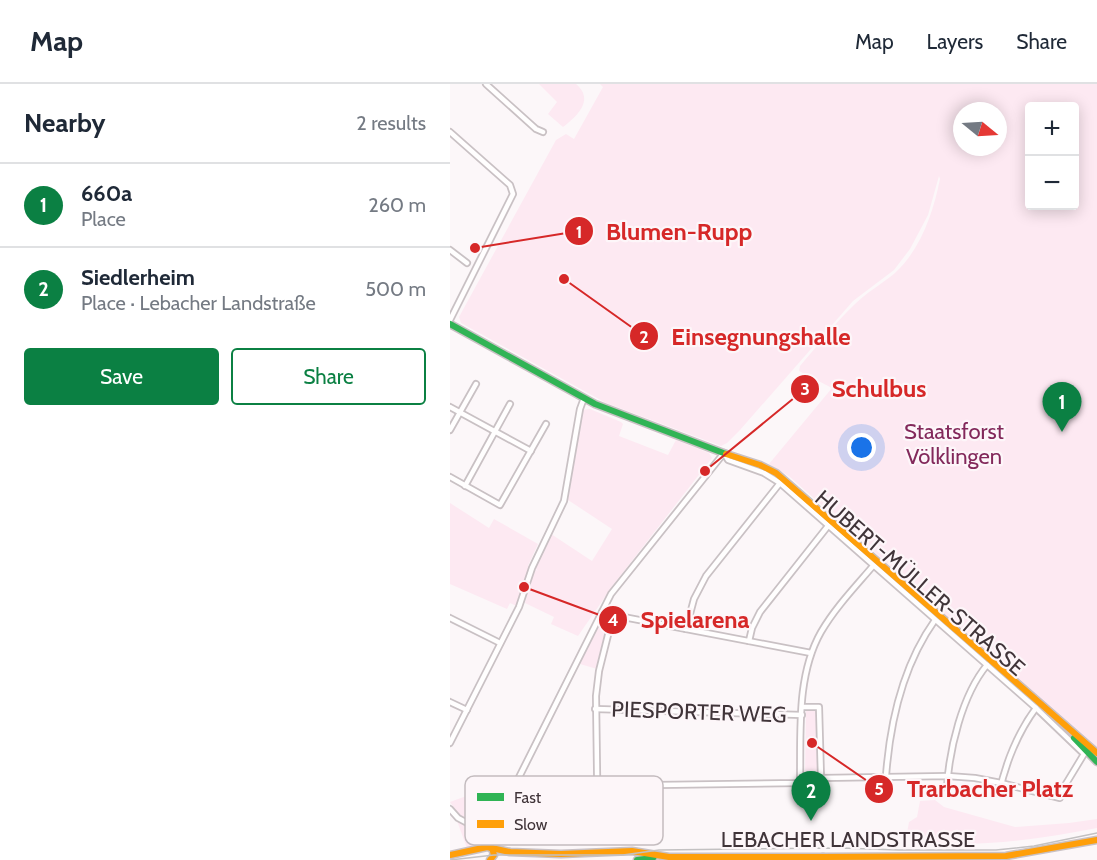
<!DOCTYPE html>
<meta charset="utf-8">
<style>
body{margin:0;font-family:Cabin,sans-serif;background:#f2f2f3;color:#1f2937}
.controls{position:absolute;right:18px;top:18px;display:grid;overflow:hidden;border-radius:6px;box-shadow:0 3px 15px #0003}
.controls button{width:54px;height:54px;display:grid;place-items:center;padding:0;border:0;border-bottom:2px solid #e0e1e3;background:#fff;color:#1f2937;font:30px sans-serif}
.compass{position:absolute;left:503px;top:18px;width:54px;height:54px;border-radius:50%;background:#fff;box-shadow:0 3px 15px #0003;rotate:108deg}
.you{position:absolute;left:412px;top:364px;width:21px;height:21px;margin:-15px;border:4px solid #fff;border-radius:50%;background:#1a73e8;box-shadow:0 0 0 9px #1a73e833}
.badge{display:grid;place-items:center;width:39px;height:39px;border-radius:50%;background:#0b8043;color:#fff;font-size:20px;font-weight:700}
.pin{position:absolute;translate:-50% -50px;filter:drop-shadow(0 2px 3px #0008)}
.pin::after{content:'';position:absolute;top:32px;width:21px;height:18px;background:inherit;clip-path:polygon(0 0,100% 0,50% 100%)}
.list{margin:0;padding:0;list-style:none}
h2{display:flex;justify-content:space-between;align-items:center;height:78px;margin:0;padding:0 24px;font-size:26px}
h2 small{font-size:20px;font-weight:400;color:#747a83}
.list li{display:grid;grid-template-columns:39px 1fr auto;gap:18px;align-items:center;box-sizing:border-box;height:84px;padding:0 24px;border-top:2px solid #e0e1e3}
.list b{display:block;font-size:22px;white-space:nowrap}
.list p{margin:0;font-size:20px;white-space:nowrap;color:#747a83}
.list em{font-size:20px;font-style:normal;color:#747a83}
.actions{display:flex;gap:12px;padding:18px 24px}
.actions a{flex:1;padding:14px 0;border:2px solid #0b8043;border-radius:6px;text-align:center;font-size:21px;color:#0b8043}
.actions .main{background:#0b8043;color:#fff}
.map{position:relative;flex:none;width:647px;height:776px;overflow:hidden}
header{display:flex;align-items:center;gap:36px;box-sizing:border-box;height:84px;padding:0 30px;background:#fff;border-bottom:2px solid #e0e1e3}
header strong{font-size:28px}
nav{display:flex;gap:33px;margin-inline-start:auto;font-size:21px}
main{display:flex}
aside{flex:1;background:#fff}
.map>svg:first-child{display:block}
.green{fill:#fde9f2;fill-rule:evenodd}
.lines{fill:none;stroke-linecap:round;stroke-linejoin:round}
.street-casing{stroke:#c9c1c4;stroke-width:8}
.fast-casing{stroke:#c9c1c4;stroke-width:9}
.slow-casing{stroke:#c9c1c4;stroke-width:9}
.street{stroke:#fffefe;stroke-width:4.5}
.fast{stroke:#30b455;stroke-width:6}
.slow{stroke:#ff9f0a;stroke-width:6}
.tram{stroke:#c3c1c2;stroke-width:1.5}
.labels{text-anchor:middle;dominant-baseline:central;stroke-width:4.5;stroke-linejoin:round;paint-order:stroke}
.park-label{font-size:22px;fill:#83295b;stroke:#fdf6f9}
.street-label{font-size:22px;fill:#403439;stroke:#fdf6f9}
.key{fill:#fdf6f9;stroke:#c4bcbf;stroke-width:1.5}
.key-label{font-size:16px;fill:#403439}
.leader{fill:none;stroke:#d62828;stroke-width:2}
.callout-dot{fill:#d62828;stroke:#fdf6f9;stroke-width:2}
.mark-label{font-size:18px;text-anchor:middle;font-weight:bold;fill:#fff}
.callout-label{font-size:24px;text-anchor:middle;font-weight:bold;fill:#d62828;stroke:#fdf6f9;stroke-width:4.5;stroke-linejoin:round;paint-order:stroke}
</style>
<header>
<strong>Map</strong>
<nav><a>Map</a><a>Layers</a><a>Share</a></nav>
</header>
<main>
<aside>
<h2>Nearby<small>2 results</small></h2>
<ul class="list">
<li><span class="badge">1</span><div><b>660a</b><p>Place</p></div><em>260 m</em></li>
<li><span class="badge">2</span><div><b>Siedlerheim</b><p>Place · Lebacher Landstraße</p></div><em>500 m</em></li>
</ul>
<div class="actions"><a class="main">Save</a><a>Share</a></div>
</aside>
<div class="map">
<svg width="647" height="776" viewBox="0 0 647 776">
<rect width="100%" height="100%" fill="#fcf7f9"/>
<g class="green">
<path d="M89,0H126C145,16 127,32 113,43L98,30L107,18Z"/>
<path d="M150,0H647V666L340,393L319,380L382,304L349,287L350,282C368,261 385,239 405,220C417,208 432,200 445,189C471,165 483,129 490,95L489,92L478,131L460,165L444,186L403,217L290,346L277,359L271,362L156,319L11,239L9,233L106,56L116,50L124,55L153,3ZM580,22H624V122H580ZM512,27H548V63H512Z"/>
<path d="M140,325L171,338L173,340L169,352L218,371L226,356L259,369L262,374L164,500L128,552L101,540L104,533L75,519L76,515L71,524L60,519L57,525L0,500V419L39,444L44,435L88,460L78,482L88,487L85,484L101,450L142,477L162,445L118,416L132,326Z"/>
<path d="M160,535L147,585L130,580L151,537Z"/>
<path d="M356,623H369L371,690L355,695Z"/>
<path d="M20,709L50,723L38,745L9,731L0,718L19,711Z"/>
<path d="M485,716L494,723L565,743L619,739L647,735V744C591,755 535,763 477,759L476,752L457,749L459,738L467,733L470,717Z"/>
<path d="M7,737L32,750L34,755L28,760L17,764Z"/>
</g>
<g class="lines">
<defs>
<g id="street">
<path d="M36,0L86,45L93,48"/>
<path d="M0,48L60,101L63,110L0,236"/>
<path d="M0,166L17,179"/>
<path d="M0,323L81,367"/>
<path d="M0,346L26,300"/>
<path d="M0,393L50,421L96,340"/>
<path d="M15,402L60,320"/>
<path d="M152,528L163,531L361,569"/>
<path d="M0,534L50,559"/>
<path d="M236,545L244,515L256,492L330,399"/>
<path d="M299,557L302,544L310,528L378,442"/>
<path d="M0,618L17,626"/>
<path d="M352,623H369L371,694"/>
<path d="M145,625L352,631"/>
<path d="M0,659L69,523L82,484L114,417L130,325L134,314"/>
<path d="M436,692C440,638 453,581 485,536"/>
<path d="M350,699C351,649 346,592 371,548C385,524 405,503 423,482"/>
<path d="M133,701L134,746L137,748H148"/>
<path d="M497,704C499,666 512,611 537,581"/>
<path d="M549,710C555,680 568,648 586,624"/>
<path d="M0,725L8,734L40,751"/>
<path d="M148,757L146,612L149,587L163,531"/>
<path d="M37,763L43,745L161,510L274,369L278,376L314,389L330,399L586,624L634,670L614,703L610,714L551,699L525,694L498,692L371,694L350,699L64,703"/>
</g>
<g id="fast">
<path d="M0,240L145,320L276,370"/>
<path d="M624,654L647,678"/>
<path d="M187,776L203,774L205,771"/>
</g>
<g id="slow">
<path d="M276,370L310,381L326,389L647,669"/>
<path d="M0,771L37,763L60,768L111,770L182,767L219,773H373"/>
<path d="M373,773L556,772L647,756"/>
<path d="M40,776L44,771L42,764"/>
</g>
</defs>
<use href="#street" class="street-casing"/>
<use href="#fast" class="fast-casing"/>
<use href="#slow" class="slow-casing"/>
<use href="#street" class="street"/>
<use href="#fast" class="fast"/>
<use href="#slow" class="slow"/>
<path class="tram" d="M0,776L44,771H173L209,766L391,764L449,766H546L584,762L647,749"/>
</g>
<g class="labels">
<g class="park-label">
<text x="504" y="347">Staatsforst<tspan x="504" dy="25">Völklingen</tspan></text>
</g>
<g class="street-label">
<text transform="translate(470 499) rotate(41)">HUBERT-MÜLLER-STRASSE</text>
<text transform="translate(249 628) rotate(2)">PIESPORTER WEG</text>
<text x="398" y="755">LEBACHER LANDSTRASSE</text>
</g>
</g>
<rect x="15" y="692" width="198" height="69" rx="9" class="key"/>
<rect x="27" y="709" width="27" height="8" fill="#30b455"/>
<rect x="27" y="736" width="27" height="8" fill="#ff9f0a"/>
<g class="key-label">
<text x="64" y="719">Fast</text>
<text x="64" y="746">Slow</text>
</g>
<path class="leader" d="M25 164L129 147M114 195L194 252M255 387L355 305M74 503L163 536M362 659L429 705"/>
<g class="callout-dot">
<circle cx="25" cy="164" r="6"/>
<circle cx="114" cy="195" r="6"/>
<circle cx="255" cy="387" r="6"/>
<circle cx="74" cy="503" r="6"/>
<circle cx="362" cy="659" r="6"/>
<circle cx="129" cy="147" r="15"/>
<circle cx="194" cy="252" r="15"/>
<circle cx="355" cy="305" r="15"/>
<circle cx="163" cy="536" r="15"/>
<circle cx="429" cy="705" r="15"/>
</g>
<g class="mark-label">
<text x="129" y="154">1</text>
<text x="194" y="259">2</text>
<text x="355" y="311">3</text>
<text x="163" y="542">4</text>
<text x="429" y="711">5</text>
</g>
<g class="callout-label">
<text x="229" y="156">Blumen-Rupp</text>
<text x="311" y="261">Einsegnungshalle</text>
<text x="429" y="313">Schulbus</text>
<text x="245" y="544">Spielarena</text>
<text x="540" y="713">Trarbacher Platz</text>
</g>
</svg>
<div class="controls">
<button>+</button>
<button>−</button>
</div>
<svg class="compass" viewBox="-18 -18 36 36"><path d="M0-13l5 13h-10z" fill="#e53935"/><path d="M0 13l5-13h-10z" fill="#747a83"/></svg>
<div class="you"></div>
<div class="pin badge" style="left:612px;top:348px">1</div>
<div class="pin badge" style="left:361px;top:737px">2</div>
</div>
</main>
